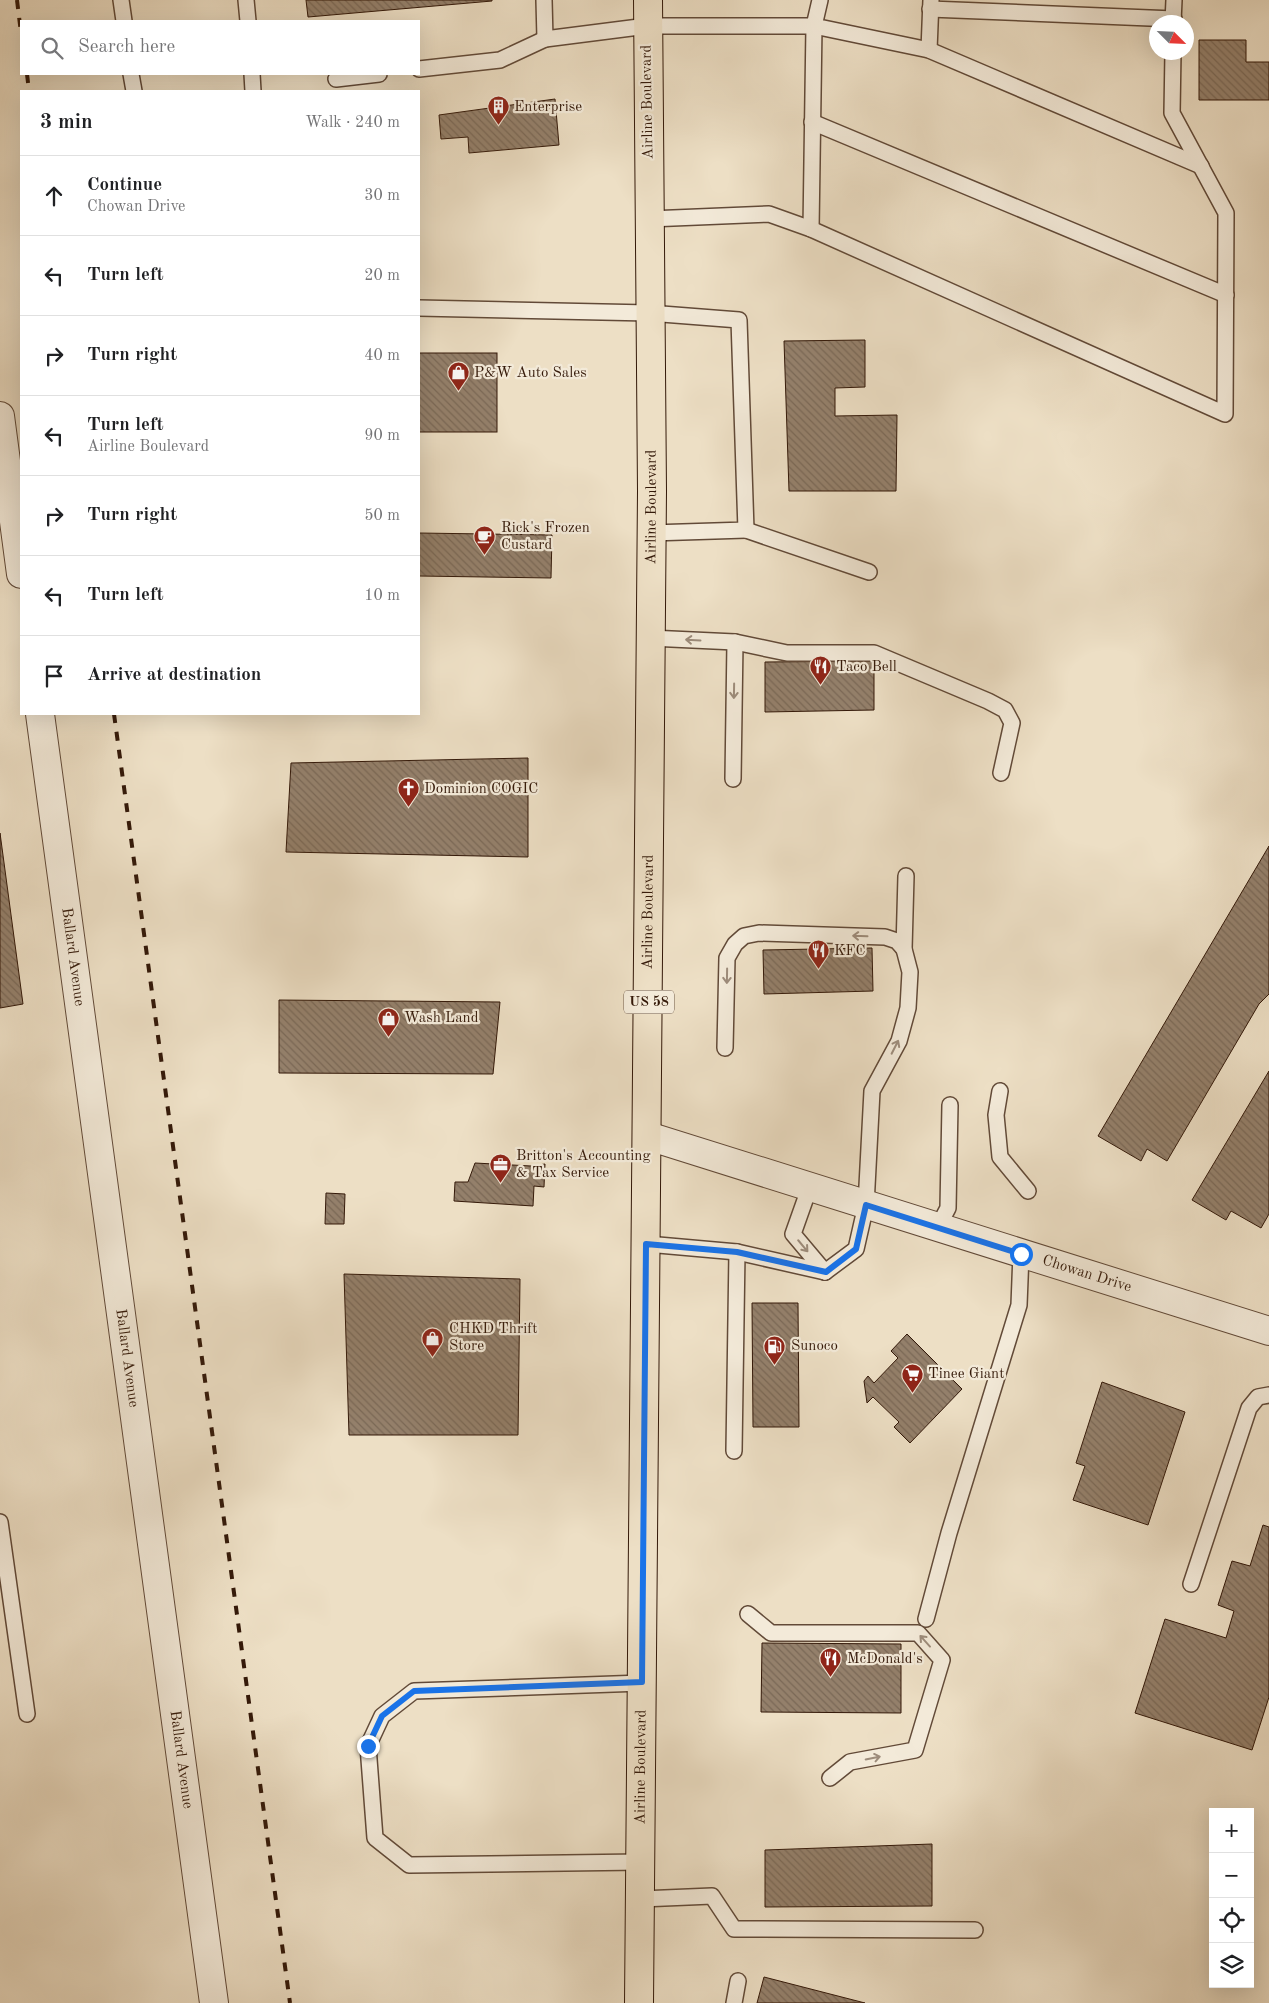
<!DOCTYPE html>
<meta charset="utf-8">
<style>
body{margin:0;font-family:"Old Standard TT",serif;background:#f6f6f6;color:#202124}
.controls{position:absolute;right:15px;bottom:15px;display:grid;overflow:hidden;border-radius:0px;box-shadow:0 5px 20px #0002}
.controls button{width:45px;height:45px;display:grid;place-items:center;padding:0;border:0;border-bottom:1px solid #e0e0e0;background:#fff;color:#202124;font:25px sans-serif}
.compass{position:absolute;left:1149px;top:15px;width:45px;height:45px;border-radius:50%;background:#fff;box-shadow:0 5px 20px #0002;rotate:114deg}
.stop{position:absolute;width:15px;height:15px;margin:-11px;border:4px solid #1a73e8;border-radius:50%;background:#fff}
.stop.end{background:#1a73e8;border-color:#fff;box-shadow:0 1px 5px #0008}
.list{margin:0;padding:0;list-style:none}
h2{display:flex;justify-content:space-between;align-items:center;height:65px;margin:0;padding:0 20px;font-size:21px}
h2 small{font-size:16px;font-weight:400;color:#757577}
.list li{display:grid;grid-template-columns:32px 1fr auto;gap:15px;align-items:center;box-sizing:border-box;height:80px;padding:0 20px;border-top:1px solid #e0e0e0}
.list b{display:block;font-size:19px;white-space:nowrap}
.list p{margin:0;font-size:16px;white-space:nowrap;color:#757577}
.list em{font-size:16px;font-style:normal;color:#757577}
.icon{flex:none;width:28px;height:28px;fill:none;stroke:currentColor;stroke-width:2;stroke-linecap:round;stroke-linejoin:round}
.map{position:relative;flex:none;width:1269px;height:2003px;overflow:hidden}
.search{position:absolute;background:#fff;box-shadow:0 5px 20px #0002;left:20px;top:20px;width:400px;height:55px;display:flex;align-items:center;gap:12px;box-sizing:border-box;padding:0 18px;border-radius:0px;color:#757577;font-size:19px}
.panel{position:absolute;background:#fff;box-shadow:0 5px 20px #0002;left:20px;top:90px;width:400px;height:625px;border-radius:0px}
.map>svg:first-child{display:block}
.building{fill:url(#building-back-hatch);stroke:#341909}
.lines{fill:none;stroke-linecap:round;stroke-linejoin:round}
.service-casing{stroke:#624a38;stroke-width:18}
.minor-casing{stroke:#624a38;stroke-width:30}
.primary-casing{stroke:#341909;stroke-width:30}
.service{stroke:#f3ead9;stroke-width:15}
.minor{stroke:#f3ead9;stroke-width:28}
.primary{stroke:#eddfc5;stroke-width:28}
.rail{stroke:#341909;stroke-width:4;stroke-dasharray:9 9;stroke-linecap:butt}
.oneway{stroke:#9d8c7b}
.route{stroke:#1a73e8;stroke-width:6}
.labels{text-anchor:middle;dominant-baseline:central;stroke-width:4.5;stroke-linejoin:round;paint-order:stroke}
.shield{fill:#f3ead9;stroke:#6d5847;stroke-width:1}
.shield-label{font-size:14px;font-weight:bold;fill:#341909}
.street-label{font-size:15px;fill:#341909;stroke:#f3ead9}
.poi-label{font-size:15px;fill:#341909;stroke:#f3ead9;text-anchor:start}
</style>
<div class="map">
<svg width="1269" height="2003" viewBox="0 0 1269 2003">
<defs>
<pattern id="building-back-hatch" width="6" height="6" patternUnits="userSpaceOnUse" patternTransform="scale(1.25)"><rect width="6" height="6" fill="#94806b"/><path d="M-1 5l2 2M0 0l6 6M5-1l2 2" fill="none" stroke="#7a6856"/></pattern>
</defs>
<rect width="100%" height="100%" fill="#eddfc5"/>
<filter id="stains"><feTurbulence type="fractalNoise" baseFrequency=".004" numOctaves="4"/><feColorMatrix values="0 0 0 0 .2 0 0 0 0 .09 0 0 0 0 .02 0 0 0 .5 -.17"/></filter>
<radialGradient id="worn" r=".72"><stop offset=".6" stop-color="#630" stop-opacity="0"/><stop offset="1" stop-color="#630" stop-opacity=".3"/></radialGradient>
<g class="building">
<path d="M306,0H492V1L308,17Z"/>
<path d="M1199,40H1246V62H1269V100H1199Z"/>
<path d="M555,99L559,145L469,153L468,137L441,139L439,115Z"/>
<path d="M865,340V387L835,388V416L897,415L896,491H789L784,341Z"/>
<rect x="419" y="353" width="78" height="79"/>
<path d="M419,533L552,535L551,578L419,576Z"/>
<path d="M874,661V710L765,712V662Z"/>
<path d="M528,758V857L286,852L291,763Z"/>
<path d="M0,833L23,1004L0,1008Z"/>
<path d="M1269,846V994L1259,1004L1167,1161L1147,1149L1141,1161L1098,1136Z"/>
<path d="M872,948L873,991L764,994L763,950Z"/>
<path d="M279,1000L500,1002L493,1074L279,1073Z"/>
<path d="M1269,1071V1214L1261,1228L1231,1211L1226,1220L1192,1200Z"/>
<path d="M475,1163L531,1166L545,1164L544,1187L534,1186L533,1206L454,1201L455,1182H468Z"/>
<path d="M326,1193L345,1194L344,1224H325Z"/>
<path d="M344,1274L520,1279L518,1435H349Z"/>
<path d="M752,1303H798L799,1427H753Z"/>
<path d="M907,1334L962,1389L910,1443L894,1427L899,1422L873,1397L867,1403L864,1381L868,1376L874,1383L898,1358L891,1351Z"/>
<path d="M1102,1382L1185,1412L1148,1525L1073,1500L1085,1466L1076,1463Z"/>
<path d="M1263,1525L1269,1527V1697L1252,1750L1135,1713L1165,1619L1226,1638L1234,1611L1218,1605L1232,1561L1250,1566Z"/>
<path d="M762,1643L901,1644V1713L761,1712Z"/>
<path d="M932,1844V1906L765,1907V1850Z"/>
<path d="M764,1977L865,2003H757Z"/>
</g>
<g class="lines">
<defs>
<g id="service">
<path d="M121,0L124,21"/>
<path d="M246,0L248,21"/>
<path d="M544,0L545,39L647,26H814L811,229"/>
<path d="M820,0L814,26L929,50L1201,166"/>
<path d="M930,9L1174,19"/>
<path d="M1173,22L1174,0"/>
<path d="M929,50L931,0"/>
<path d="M419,69L500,60L545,39"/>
<path d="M131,74L134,91"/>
<path d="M252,74L253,91"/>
<path d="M336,79L379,74"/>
<path d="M812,122L1226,295"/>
<path d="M649,219L769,214L811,229L1225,414L1226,213L1172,113L1173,52"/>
<path d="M419,308L649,313L739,320L746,530L651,533"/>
<path d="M746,530L869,572"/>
<path d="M650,638L735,642L787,653H874L988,701L1005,710L1012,723L1001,773"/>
<path d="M733,779L735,642"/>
<path d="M725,1048L727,958L735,944L744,936L759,933L885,937L897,941L904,949"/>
<path d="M1000,1091L996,1115L1000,1157L1028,1191"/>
<path d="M810,1186L793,1234L825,1272"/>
<path d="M938,1227L948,1208L950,1105"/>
<path d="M647,1244L737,1252L825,1272"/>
<path d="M825,1272L856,1249L866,1205L872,1091L899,1041L908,1008L910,972L904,949L906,876"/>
<path d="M734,1451L737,1252"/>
<path d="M0,1522L27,1714"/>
<path d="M1191,1584L1249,1408L1258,1397L1269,1395"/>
<path d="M748,1614L771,1633H918L942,1660L915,1750L850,1762L830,1778"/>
<path d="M926,1619L949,1533L1019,1305L1021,1254"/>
<path d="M641,1862L409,1865L375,1838L368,1746L382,1716L414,1691L642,1683"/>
<path d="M641,1899L712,1896L734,1929L975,1930"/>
<path d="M734,2003L738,1981"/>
</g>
<g id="minor">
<path d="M0,416L21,574"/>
<path id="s1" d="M40,714L214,2003"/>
<path id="s2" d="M648,1136L1269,1331"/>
</g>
<g id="primary">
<path id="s3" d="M639,2003L652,491L648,0"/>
</g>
</defs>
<use href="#service" class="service-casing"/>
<use href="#minor" class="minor-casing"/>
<use href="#primary" class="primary-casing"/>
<use href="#service" class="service"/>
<use href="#minor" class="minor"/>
<use href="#primary" class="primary"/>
<g class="rail">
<path d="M17,0L21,33"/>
<path d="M27,74L29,91"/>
<path d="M114,714L290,2003"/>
</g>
</g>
<defs><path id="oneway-shaft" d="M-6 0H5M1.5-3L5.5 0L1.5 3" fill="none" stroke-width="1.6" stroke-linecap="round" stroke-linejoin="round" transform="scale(1.25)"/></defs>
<g class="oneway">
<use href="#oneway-shaft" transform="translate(693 640) rotate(-177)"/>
<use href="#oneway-shaft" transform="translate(734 691) rotate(91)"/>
<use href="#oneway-shaft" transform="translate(860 936) rotate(-178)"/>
<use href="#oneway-shaft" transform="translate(727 976) rotate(91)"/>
<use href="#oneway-shaft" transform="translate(895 1047) rotate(-63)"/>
<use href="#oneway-shaft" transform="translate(803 1246) rotate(50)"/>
<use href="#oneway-shaft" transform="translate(925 1641) rotate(-132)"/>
<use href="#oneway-shaft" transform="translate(873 1758) rotate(-11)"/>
</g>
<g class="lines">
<path class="route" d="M368,1746L382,1716L414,1691L642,1682L646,1244L737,1252L826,1272L856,1249L866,1205L1021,1254"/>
</g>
<defs>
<symbol id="building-pin" viewBox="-11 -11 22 30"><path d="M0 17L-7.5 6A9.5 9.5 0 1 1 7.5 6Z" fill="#8f2418" stroke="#f3ead9"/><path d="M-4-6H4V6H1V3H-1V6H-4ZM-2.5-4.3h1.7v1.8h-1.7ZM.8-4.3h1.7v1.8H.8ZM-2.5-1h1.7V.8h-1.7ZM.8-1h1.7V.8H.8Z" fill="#fff"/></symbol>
<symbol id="shop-pin" viewBox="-11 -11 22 30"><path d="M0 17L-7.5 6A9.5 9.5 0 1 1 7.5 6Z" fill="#8f2418" stroke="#f3ead9"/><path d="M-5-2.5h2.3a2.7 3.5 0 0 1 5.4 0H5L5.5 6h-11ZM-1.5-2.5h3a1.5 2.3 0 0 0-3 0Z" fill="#fff"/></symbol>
<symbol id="cafe-pin" viewBox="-11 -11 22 30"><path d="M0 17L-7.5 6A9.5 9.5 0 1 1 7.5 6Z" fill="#8f2418" stroke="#f3ead9"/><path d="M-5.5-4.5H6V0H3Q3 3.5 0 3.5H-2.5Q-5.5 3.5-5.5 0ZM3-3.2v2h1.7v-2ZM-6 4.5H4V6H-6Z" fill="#fff"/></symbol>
<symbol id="restaurant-pin" viewBox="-11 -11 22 30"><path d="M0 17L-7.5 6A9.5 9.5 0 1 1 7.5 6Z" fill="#8f2418" stroke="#f3ead9"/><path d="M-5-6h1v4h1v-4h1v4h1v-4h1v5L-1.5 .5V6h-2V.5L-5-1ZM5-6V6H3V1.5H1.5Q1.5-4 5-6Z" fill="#fff"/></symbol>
<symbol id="church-pin" viewBox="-11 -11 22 30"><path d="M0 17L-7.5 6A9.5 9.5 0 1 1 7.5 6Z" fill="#8f2418" stroke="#f3ead9"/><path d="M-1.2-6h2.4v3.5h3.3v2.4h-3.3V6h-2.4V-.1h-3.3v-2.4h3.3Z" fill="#fff"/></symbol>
<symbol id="office-pin" viewBox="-11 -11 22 30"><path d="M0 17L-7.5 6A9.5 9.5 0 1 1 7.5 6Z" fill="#8f2418" stroke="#f3ead9"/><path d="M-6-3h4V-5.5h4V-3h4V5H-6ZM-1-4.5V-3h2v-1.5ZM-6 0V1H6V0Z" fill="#fff"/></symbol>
<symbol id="fuel-pin" viewBox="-11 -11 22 30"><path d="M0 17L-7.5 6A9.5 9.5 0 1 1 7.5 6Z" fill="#8f2418" stroke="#f3ead9"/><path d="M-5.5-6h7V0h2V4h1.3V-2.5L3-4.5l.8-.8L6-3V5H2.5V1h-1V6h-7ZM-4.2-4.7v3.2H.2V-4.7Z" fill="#fff"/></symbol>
<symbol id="supermarket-pin" viewBox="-11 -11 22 30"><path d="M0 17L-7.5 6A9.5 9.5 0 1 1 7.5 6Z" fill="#8f2418" stroke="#f3ead9"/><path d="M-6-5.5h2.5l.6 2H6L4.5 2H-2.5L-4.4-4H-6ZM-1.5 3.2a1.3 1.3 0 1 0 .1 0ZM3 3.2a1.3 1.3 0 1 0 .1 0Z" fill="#fff"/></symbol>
</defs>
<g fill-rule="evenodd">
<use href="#building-pin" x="486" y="94" width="25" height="34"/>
<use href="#shop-pin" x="446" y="360" width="25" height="34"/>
<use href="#cafe-pin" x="472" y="524" width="25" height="34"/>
<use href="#restaurant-pin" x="808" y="654" width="25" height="34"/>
<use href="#church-pin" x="396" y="776" width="25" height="34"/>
<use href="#restaurant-pin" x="806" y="938" width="25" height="34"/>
<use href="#shop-pin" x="376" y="1006" width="25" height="34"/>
<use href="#office-pin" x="488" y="1152" width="25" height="34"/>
<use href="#shop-pin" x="420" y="1326" width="25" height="34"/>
<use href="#fuel-pin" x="762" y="1334" width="25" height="34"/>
<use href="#supermarket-pin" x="900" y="1362" width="25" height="34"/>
<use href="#restaurant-pin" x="818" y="1646" width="25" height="34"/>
</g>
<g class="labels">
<rect class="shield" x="624" y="990.5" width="50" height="23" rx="4"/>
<g class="shield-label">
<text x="649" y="1002">US 58</text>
</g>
<g class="street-label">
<text transform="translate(648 102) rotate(-91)">Airline Boulevard</text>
<text stroke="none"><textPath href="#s3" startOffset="1496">Airline Boulevard</textPath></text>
<text stroke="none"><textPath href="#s3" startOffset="1091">Airline Boulevard</textPath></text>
<text stroke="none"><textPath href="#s1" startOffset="245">Ballard Avenue</textPath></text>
<text stroke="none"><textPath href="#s2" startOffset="460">Chowan Drive</textPath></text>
<text stroke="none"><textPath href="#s1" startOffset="650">Ballard Avenue</textPath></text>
<text stroke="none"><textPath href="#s1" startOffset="1055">Ballard Avenue</textPath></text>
<text stroke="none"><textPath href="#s3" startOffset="236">Airline Boulevard</textPath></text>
</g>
<g class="poi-label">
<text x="514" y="107">Enterprise</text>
<text x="474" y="373">P&amp;W Auto Sales</text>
<text x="501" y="528">Rick's Frozen<tspan x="501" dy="17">Custard</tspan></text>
<text x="836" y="667">Taco Bell</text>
<text x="424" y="789">Dominion COGIC</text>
<text x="834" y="951">KFC</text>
<text x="404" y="1018">Wash Land</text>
<text x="516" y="1156">Britton's Accounting<tspan x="516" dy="17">&amp; Tax Service</tspan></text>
<text x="449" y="1329">CHKD Thrift<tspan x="449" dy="17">Store</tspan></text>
<text x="791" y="1346">Sunoco</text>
<text x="928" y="1374">Tinee Giant</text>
<text x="847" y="1659">McDonald's</text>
</g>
</g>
<rect width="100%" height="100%" filter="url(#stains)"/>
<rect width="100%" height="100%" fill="url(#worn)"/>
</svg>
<div class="controls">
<button>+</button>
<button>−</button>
<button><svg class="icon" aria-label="locate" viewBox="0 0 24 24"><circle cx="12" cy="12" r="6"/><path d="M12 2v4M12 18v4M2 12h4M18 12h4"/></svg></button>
<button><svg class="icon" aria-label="layers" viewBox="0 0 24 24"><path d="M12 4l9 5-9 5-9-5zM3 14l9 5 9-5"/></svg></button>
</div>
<svg class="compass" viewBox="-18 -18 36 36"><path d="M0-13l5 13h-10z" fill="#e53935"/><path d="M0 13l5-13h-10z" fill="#757577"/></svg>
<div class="stop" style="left:1021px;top:1254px"></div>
<div class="stop end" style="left:368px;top:1746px"></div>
<div class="search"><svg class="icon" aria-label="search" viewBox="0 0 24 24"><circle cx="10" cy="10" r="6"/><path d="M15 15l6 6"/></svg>Search here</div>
<section class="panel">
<h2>3 min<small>Walk · 240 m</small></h2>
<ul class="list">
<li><svg class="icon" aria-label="ahead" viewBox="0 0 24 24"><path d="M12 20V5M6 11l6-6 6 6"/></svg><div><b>Continue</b><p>Chowan Drive</p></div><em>30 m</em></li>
<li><svg class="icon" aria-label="left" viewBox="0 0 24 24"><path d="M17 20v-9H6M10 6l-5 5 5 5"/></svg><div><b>Turn left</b></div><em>20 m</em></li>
<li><svg class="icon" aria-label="right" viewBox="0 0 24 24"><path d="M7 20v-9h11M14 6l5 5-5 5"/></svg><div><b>Turn right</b></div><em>40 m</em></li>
<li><svg class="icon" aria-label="left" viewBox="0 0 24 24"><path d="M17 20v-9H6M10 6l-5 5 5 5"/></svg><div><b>Turn left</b><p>Airline Boulevard</p></div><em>90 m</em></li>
<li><svg class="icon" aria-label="right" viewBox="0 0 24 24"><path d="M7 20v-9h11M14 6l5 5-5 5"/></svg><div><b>Turn right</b></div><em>50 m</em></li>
<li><svg class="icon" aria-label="left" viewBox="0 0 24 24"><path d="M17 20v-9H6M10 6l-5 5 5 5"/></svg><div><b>Turn left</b></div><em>10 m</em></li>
<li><svg class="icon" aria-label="arrive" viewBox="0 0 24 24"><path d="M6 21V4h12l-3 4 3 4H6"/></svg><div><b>Arrive at destination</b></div></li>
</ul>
</section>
</div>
